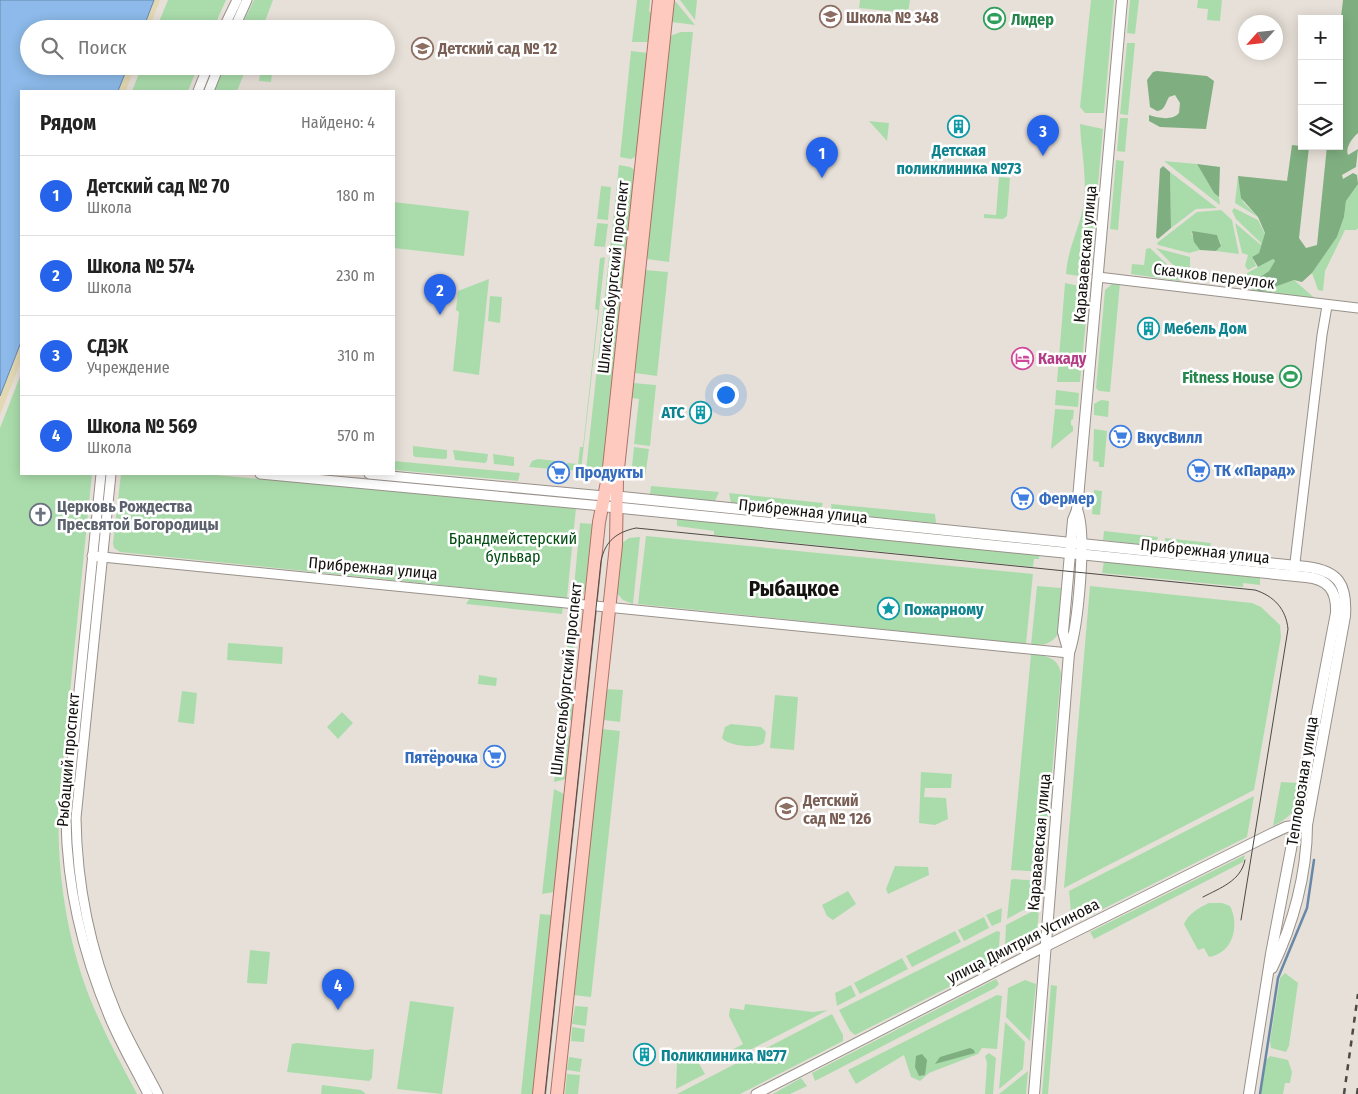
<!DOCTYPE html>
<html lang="ru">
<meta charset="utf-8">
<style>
body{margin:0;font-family:"Fira Sans Condensed",sans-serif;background:#f6f6f6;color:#222}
.controls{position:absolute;right:15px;top:15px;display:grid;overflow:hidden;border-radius:0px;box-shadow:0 2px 12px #0003}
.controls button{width:45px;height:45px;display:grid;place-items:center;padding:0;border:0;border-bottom:1px solid #e0e0e0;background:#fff;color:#222;font:25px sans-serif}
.compass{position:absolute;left:1238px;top:15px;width:45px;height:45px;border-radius:50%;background:#fff;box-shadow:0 2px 12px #0003;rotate:243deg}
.you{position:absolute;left:725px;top:394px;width:18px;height:18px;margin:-12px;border:4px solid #fff;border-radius:50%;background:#1a73e8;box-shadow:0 0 0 8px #1a73e833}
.badge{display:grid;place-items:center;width:32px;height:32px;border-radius:50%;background:#2563eb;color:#fff;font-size:16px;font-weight:700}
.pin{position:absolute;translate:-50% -41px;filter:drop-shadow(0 1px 2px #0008)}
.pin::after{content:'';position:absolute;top:26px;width:18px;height:15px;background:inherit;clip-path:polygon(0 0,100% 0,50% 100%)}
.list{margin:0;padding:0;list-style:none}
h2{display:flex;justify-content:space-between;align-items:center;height:65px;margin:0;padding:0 20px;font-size:21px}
h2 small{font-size:16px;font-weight:400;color:#767676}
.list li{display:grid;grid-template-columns:32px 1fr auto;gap:15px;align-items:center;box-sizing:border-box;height:80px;padding:0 20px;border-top:1px solid #e0e0e0}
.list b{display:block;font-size:19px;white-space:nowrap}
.list p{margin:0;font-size:16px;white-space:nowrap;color:#767676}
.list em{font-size:16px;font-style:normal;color:#767676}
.icon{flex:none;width:28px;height:28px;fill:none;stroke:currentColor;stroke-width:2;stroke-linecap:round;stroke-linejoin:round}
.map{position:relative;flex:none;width:1358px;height:1094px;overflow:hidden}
.search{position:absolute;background:#fff;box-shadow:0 2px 12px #0003;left:20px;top:20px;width:375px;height:55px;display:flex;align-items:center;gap:12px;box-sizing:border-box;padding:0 18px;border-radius:28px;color:#767676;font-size:19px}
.panel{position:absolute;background:#fff;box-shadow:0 2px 12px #0003;left:20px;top:90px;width:375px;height:385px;border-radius:0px}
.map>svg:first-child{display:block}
.green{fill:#aadcab}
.forest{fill:#7faf80}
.sand{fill:#e2d8b3}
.water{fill:#8dbaea;stroke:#6988a8}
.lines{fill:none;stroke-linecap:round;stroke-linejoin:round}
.stream{stroke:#6988a8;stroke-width:2.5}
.minor-casing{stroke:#98918a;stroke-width:11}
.tertiary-casing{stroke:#98918a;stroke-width:12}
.primary-casing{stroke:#ac7267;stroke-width:14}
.minor{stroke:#fff;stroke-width:9}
.tertiary{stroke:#fff;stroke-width:10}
.primary{stroke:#fecac0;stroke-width:12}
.tram{stroke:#4d4945;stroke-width:1}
.rail{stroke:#4d4945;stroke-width:2.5;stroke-dasharray:6 6;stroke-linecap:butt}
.labels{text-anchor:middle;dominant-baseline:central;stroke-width:5;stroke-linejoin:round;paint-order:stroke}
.education-label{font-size:16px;font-weight:bold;fill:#785e54;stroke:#fff;text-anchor:start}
.leisure-label{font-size:16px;font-weight:bold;fill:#27864d;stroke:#fff;text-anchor:start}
.culture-label{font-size:16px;font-weight:bold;fill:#0d838f;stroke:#fff;text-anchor:start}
.street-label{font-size:16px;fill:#14120f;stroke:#fff}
.hotel-label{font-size:16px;font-weight:bold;fill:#b23c85;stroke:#fff;text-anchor:start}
.shop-label{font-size:16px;font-weight:bold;fill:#366cbe;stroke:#fff;text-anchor:start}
.worship-label{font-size:16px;font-weight:bold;fill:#5b616d;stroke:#fff;text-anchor:start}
.park-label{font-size:16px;fill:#004d10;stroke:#fff}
.district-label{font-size:21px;font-weight:bold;fill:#14120f;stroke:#fff}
</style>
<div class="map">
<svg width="1358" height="1094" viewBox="0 0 1358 1094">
<rect width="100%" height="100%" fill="#e7e0d8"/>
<g class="green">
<path d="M168,0H226L213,29H156Z"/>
<path d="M254,0H273L262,29H240Z"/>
<path d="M637,0H650L649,12L652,13L649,42H632Z"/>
<path d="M680,0H697L695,20Z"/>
<path d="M860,0H910L908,13L859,8Z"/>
<path d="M1091,0H1114L1104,113H1085L1080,107Z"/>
<path d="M1130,0H1139L1135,34L1127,33Z"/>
<path d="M1198,0H1222L1220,21L1207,20L1208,9L1197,8Z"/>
<path d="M674,2H676L695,25L672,22Z"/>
<path d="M681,32H693L669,262L647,259L670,36Z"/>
<path d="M1127,43H1135L1128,115L1120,114Z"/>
<path d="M631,51L648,53L637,156L631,159L620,157Z"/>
<path d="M142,66H198L188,91H132Z"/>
<path d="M224,66H247L237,91H214Z"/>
<path d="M261,66H273L271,82L259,81Z"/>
<path d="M1120,118H1128L1125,152L1117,151Z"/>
<path d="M869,121L889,123L887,141Z"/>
<path d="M1080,124L1103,129L1090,275L1085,277L1066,274C1068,246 1080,229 1084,202C1087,176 1081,150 1080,124Z"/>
<path d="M1116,160L1124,161L1118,230L1110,229Z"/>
<path d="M1164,161L1197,164L1214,193L1219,197L1220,205Z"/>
<path d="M619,165L630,167L635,170L627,249L623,251L610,250Z"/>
<path d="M1170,172L1217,208L1196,209L1171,228Z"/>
<path d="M1238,176L1243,202L1258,217L1235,203Z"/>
<path d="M999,177L1010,178L1007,216L1003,219L984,218V214L996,215Z"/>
<path d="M1358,184V228L1356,230H1345L1325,271L1323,291L1318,290L1312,273L1337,237L1344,217L1346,201Z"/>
<path d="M601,186L611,187L608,220L597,219Z"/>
<path d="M394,202L469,211L464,256L394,248Z"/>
<path d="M1234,208L1258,220L1265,234L1259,253L1252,257L1256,266L1248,270L1245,266L1248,255L1242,253L1235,223L1261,245V243L1236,219L1232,211Z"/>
<path d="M1221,210L1232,220L1239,254L1216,251L1221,244L1217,235L1191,233L1200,250L1189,253L1158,245L1157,243L1197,212Z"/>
<path d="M597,223L608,224L605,247L594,246Z"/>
<path d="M1150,248L1180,277V281L1131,274L1132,264L1144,265L1146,249Z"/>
<path d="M1156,248L1190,257V282Z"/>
<path d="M605,257L581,471L567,470V463L578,464L580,447H583L598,310L595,309L600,258Z"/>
<path d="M609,257L625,261L603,472L586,470Z"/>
<path d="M1273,259L1275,262L1269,271L1258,278L1261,291L1294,280L1318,301L1256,292L1248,287L1247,273Z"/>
<path d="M645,270L668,272L657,376L635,373Z"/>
<path d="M489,279L479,375L453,371L459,312L456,310L458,291Z"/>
<path d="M1065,283L1089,288L1080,382H1057Z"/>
<path d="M1120,283L1110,392L1099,391L1096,388L1105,290L1112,284Z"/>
<path d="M490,296L502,297L500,323L488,321Z"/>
<path d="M21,374V474H92L59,802C56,871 67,944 94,1008C107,1038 122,1066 137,1094H0V428Z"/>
<path d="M633,383L656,385L650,446L634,444L639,399L632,398Z"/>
<path d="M1056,390L1079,393L1078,407L1055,405Z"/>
<path d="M1101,400L1109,401L1108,417L1094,415V404Z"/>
<path d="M1055,409L1074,410L1073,419L1071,420V425L1073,426V431L1051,449Z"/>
<path d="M1094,429L1107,431L1104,467H1099V462L1093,461Z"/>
<path d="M413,446L447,450V458L445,459L415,457L413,455Z"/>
<path d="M634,447L649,449L645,478L631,476Z"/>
<path d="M453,450L488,454L487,461L485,463L455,460Z"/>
<path d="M493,454L514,457V466L494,464Z"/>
<path d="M538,459L565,462L564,470L529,467L532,461Z"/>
<path d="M394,461L520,473L518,481L394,470Z"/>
<path d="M121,474H205L576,508L567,598L120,552L114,548L113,543Z"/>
<path d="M651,486L719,492L715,501L650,494Z"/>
<path d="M1094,490L1102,491L1100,515L1092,514Z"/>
<path d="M729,493L823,503L820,512L731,503Z"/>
<path d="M831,504L935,514L936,523L832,513Z"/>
<path d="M677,518L1039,555V559H1034L1033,567L714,535V531L677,526Z"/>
<path d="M580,523L592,524L585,590L583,595L573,598Z"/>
<path d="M1104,531L1158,537L1155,546L1103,540Z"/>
<path d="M646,536L1033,574L1026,644L638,604Z"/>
<path d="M640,537L633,604L623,600L616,592L622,543L629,538Z"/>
<path d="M1165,538L1211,543L1210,547H1166Z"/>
<path d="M1104,561L1260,578V585L1243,583V587L1102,573Z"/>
<path d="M1037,586L1061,588L1058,634C1051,645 1043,645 1031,645Z"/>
<path d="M1090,586L1252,603L1261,607L1280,625L1281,637L1254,790L1064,888Z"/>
<path d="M470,598L563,607L562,614L466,604Z"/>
<path d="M569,632L575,633L570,680L564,679Z"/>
<path d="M228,643L283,647L282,664L227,660Z"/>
<path d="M1031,654C1046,656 1058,657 1061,673L1043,872L1011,870Z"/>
<path d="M479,675L497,678L496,686L478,684Z"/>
<path d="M606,689L623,690L620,722L603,720Z"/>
<path d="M182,691L197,693L194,724L178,722Z"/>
<path d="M775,695L798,697L794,750L770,748Z"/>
<path d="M563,700L573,702L572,720L561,723Z"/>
<path d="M342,712L353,723L338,739L327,727Z"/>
<path d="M731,724L761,727L766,732L764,743C756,749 728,746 722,738L725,727Z"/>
<path d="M602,729L620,731L591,997L573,995Z"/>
<path d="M560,730L570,736L566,779L554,782Z"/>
<path d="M921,772L952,774L951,788H925L924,797L946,798L948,819L935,825L919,823Z"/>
<path d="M1281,782L1299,783C1295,809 1298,813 1273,826Z"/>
<path d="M554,789L564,794L554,892L542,894Z"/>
<path d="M1254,796L1247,837L1079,921L1071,912L1069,891Z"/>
<path d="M1245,855L1243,862L1094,939L1090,932Z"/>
<path d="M895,866L928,867L929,875L888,894L886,889Z"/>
<path d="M1014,879L1042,881L1040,901L1007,919L1011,880Z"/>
<path d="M848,891L856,904L833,920L827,916L822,905Z"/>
<path d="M1209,903H1222L1230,906C1240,926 1233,953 1209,957L1204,948L1198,950L1184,924C1188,914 1200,907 1209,903Z"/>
<path d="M1002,908L1001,922L992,926L986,915Z"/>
<path d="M1039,908C1037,938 1037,942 1010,956L1005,946L1006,925Z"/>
<path d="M540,914L551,915L533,1094H521Z"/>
<path d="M984,917L989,928L964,941L958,930Z"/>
<path d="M955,931L961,942L912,967L906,956Z"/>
<path d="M997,931L1000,932L998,962L855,1035L850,1031L839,1010Z"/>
<path d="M250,950L270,952L267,984L247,983Z"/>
<path d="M902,958L908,969L860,994L854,983Z"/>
<path d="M1285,973L1298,983L1289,1046L1286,1052L1271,1048L1270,1041L1280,978Z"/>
<path d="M996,979L999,984L995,988L815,1081L812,1073Z"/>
<path d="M1025,980L1036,984L1030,1041L1006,1017L1008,988Z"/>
<path d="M851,985L856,996L837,1006L835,993Z"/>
<path d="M1051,985L1057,986L1048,1094H1042Z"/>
<path d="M997,995L1002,996L997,1049L982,1048L978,1054L929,1073L920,1081L911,1077L904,1055L856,1084L848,1070Z"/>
<path d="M410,1001L454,1007L442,1094L397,1089Z"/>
<path d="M745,1004L813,1012L828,1010L736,1057L730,1055L728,1052L743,1044L729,1016L730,1008L744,1010Z"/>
<path d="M575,1006L588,1007L586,1026L572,1024Z"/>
<path d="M832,1014L843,1035V1041L740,1094H677Z"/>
<path d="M1005,1022L1025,1042L1023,1069L999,1089Z"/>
<path d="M572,1027L585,1029L584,1042L571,1041Z"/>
<path d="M297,1043L366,1050L374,1049L372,1078L369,1081L287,1072L292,1044Z"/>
<path d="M989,1053L996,1058L993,1094H985L987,1063L985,1056Z"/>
<path d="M1270,1056L1288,1060L1292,1072L1290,1083H1285L1283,1094H1261L1265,1061Z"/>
<path d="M569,1057L582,1059L580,1072L567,1070Z"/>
<path d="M697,1060L705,1074L676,1089L677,1062Z"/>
<path d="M1028,1071L1026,1094H999Z"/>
<path d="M567,1074L580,1075L578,1094H565Z"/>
<path d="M801,1078L807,1086L790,1094H773Z"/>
<path d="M322,1085L361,1090L366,1094H321Z"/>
</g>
<g class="forest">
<path d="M1343,0H1358V133C1352,138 1345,148 1348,155L1358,149L1356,167L1342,175L1343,179L1353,173L1357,175L1358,184L1346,201L1344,217L1337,237L1312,273L1302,282L1294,280L1260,292L1256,289L1254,281L1269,271L1275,261L1273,259L1258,267L1252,257L1259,253L1265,233L1258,217L1241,198L1238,176L1287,181L1292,145L1309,147L1299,238L1306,248L1317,245L1327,146H1339V34Z"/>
<path d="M1157,71L1207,76L1214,81L1206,129L1160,127L1149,121V115C1159,118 1172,121 1179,113L1180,103L1175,95L1169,97C1165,104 1165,110 1157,111L1150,107L1147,80L1153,72Z"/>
<path d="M1197,164L1220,167L1219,197L1214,193Z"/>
<path d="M1163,166L1170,172L1171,228L1158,239L1156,237L1160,169Z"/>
<path d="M1192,231L1217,235L1221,246L1216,251L1200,250L1194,242Z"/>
<path d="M970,1048L974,1050L975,1053L935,1064L940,1057Z"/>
<path d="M922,1054L927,1060L925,1075L919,1076L915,1067L916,1056Z"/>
</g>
<g class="sand">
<path d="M154,0H160L149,29H143Z"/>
<path d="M128,66H135L126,91H118Z"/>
<path d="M21,342V361L0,415V396Z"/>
</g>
<path class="water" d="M0,0H154L143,29H29V66H128L118,91H21V342L0,396Z"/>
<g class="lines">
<path class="stream" d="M1260,1094L1278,978L1307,908L1314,860"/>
<defs>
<g id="minor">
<path d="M223,29L237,0"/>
<path d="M234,29L247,0"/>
<path d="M198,91L208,66"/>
<path d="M209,91L219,66"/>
<path d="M1098,277L1358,308"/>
<path d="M101,474L66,820C67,887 83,954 109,1016C120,1043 135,1068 148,1094"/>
<path d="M111,474L76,818C77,884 91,952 116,1012C128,1040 144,1067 158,1094"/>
<path d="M260,474L602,506"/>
<path d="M369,474L604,496"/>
<path d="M92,556L1069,653"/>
<path d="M1294,571L1322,335L1327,306"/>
<path d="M756,1094L1046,946"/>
</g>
<g id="tertiary">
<path d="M612,496L1307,567C1339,571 1347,585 1345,616L1307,825C1307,874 1293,925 1272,968"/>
<path d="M602,506L1306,577C1328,579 1337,590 1336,613L1271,954L1249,1094"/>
<path d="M1069,653L1063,632L1073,520L1077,510L1122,0"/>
<path d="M1046,946L1267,836L1286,827L1301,825"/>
<path d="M1034,1094L1069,653C1078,626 1087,534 1077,510"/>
</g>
<g id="primary">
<path d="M539,1094L599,522L608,477L659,0"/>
<path d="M557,1094L616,545L617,478L668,0"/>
</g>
</defs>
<use href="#minor" class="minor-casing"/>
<use href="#tertiary" class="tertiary-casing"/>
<use href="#primary" class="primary-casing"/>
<use href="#minor" class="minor"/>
<use href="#tertiary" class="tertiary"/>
<use href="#primary" class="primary"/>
<g class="tram">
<path d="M1203,897C1220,888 1241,881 1245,860"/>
<path d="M545,1094L601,561C605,541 617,532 636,528L1255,590C1274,596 1286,609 1288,629L1241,920"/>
</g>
<g class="rail">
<path d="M1344,1094L1358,994"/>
<path d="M1357,1094L1358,1087"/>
</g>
</g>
<defs>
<symbol id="school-ring" viewBox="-11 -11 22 22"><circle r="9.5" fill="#fff" stroke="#8d6e63" stroke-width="1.5"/><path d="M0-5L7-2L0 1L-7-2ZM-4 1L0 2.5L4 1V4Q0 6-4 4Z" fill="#8d6e63"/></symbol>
<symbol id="stadium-ring" viewBox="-11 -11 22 22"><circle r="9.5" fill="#fff" stroke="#2e9e5b" stroke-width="1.5"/><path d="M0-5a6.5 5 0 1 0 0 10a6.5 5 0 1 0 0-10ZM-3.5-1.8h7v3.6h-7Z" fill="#2e9e5b"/></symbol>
<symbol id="building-ring" viewBox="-11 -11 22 22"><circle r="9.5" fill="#fff" stroke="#0f9aa8" stroke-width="1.5"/><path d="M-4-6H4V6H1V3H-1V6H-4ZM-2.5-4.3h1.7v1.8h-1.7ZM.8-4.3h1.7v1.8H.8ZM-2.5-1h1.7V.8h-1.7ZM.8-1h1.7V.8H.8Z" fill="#0f9aa8"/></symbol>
<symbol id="hotel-ring" viewBox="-11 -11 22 22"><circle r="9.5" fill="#fff" stroke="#d1479c" stroke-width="1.5"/><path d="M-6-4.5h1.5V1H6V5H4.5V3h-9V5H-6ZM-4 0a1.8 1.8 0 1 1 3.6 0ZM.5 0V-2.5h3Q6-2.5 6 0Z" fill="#d1479c"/></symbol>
<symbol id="supermarket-ring" viewBox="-11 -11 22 22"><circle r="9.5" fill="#fff" stroke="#3f7fe0" stroke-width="1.5"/><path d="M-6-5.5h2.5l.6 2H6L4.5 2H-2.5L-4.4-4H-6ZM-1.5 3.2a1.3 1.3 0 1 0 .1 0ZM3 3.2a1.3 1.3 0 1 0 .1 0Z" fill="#3f7fe0"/></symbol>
<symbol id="church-ring" viewBox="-11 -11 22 22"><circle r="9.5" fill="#fff" stroke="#6b7280" stroke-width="1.5"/><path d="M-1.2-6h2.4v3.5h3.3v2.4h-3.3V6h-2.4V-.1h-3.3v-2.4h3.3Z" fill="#6b7280"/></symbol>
<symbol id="sight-ring" viewBox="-11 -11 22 22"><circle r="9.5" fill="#fff" stroke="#0f9aa8" stroke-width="1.5"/><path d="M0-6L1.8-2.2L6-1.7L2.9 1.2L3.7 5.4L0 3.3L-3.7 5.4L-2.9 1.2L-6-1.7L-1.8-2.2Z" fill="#0f9aa8"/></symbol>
</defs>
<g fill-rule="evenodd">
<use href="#school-ring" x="818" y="4" width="25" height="25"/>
<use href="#stadium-ring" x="982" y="6" width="25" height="25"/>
<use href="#school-ring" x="410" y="36" width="25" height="25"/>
<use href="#building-ring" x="946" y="114" width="25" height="25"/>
<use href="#building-ring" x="1136" y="316" width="25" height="25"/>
<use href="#hotel-ring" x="1010" y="346" width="25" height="25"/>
<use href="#stadium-ring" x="1278" y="364" width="25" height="25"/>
<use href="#building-ring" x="688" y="400" width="25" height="25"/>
<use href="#supermarket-ring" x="1108" y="424" width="25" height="25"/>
<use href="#supermarket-ring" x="1186" y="458" width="25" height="25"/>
<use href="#supermarket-ring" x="546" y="460" width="25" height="25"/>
<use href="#supermarket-ring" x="1010" y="486" width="25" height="25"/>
<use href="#church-ring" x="28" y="502" width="25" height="25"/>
<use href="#sight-ring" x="876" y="596" width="25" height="25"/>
<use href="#supermarket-ring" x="482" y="744" width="25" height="25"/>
<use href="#school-ring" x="774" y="796" width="25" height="25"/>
<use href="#building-ring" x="632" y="1042" width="25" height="25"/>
</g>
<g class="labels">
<g class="education-label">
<text x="846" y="17">Школа № 348</text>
<text x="438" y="48">Детский сад № 12</text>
<text x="803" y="800">Детский<tspan x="803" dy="18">сад № 126</tspan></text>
</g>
<g class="leisure-label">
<text x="1011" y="19">Лидер</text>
<text x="1274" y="377" text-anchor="end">Fitness House</text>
</g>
<g class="culture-label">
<text x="959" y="150" text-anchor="middle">Детская<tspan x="959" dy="18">поликлиника №73</tspan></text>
<text x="1164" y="328">Мебель Дом</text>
<text x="685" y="412" text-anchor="end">АТС</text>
<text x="904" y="609">Пожарному</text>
<text x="661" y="1055">Поликлиника №77</text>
</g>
<g class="street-label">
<text transform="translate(1085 254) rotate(-85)">Караваевская улица</text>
<text transform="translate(1214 276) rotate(7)">Скачков переулок</text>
<text transform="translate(613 277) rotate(-84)">Шлиссельбургский проспект</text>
<text transform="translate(803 511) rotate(6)">Прибрежная улица</text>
<text transform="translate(1205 551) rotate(6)">Прибрежная улица</text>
<text transform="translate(373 568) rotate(5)">Прибрежная улица</text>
<text transform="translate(566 679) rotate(-84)">Шлиссельбургский проспект</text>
<text transform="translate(68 760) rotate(-85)">Рыбацкий проспект</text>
<text transform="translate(1302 781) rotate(-81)">Тепловозная улица</text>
<text transform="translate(1039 842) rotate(-85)">Караваевская улица</text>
<text transform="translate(1023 941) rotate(-27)">улица Дмитрия Устинова</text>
</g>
<g class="hotel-label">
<text x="1038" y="358">Какаду</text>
</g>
<g class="shop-label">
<text x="1137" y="437">ВкусВилл</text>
<text x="1214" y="470">ТК «Парад»</text>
<text x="575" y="472">Продукты</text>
<text x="1039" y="498">Фермер</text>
<text x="478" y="757" text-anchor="end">Пятёрочка</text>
</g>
<g class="worship-label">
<text x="57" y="506">Церковь Рождества<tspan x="57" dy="18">Пресвятой Богородицы</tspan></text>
</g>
<g class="park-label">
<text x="513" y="538">Брандмейстерский<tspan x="513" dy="18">бульвар</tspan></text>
</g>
<g class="district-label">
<text x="794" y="589">Рыбацкое</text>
</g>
</g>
</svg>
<div class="controls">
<button>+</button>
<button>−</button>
<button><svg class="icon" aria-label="layers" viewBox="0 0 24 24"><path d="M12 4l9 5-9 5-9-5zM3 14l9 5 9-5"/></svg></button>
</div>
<svg class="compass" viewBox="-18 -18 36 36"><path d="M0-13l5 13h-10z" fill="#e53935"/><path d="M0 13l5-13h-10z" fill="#767676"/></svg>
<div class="you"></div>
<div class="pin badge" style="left:822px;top:178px">1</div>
<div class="pin badge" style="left:440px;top:315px">2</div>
<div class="pin badge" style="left:1043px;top:156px">3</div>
<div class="pin badge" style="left:338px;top:1010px">4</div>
<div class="search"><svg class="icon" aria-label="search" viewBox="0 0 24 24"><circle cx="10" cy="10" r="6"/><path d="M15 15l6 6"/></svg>Поиск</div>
<section class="panel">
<h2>Рядом<small>Найдено: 4</small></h2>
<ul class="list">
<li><span class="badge">1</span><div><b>Детский сад № 70</b><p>Школа</p></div><em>180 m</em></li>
<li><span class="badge">2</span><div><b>Школа № 574</b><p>Школа</p></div><em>230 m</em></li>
<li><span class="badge">3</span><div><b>СДЭК</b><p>Учреждение</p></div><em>310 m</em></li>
<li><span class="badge">4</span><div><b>Школа № 569</b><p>Школа</p></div><em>570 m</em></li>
</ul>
</section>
</div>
